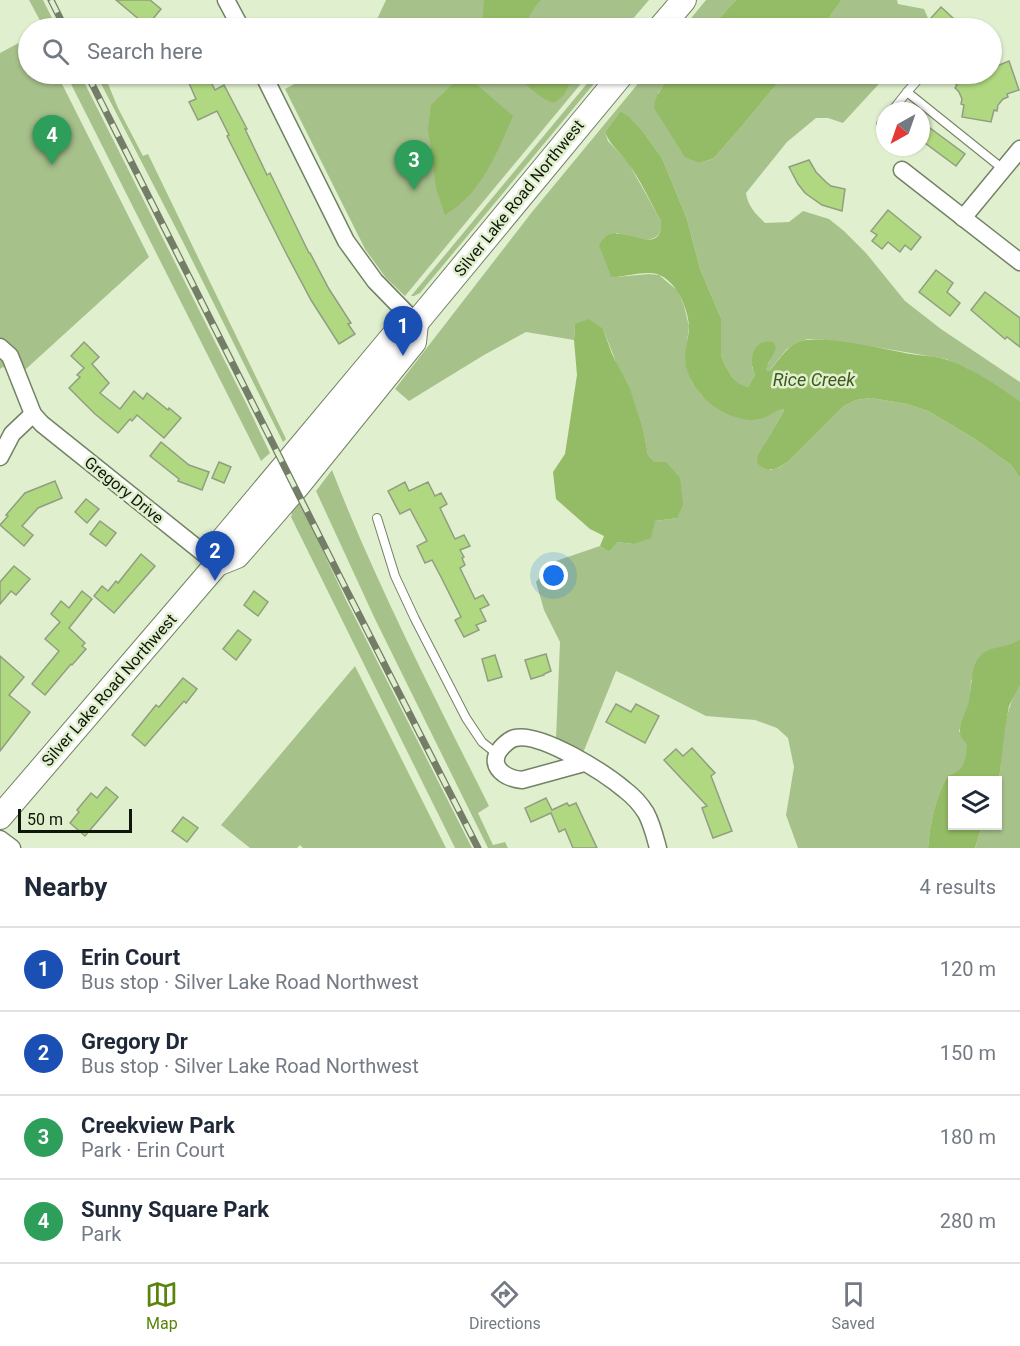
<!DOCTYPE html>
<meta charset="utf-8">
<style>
body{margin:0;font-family:Roboto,sans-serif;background:#f6f6f7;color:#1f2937}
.controls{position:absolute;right:18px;bottom:18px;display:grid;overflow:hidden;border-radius:0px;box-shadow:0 2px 4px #0004}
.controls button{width:54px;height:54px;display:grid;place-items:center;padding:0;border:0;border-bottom:2px solid #e0e1e3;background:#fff;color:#1f2937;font:30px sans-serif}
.compass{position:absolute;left:876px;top:102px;width:54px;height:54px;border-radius:50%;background:#fff;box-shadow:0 2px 4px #0004;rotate:220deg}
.scale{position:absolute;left:18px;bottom:15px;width:114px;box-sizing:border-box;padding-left:6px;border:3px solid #11160a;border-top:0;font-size:16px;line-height:21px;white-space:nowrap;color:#11160a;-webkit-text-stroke:4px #e0f0ce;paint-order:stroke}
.you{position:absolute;left:554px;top:576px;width:21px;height:21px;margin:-15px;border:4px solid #fff;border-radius:50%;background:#1a73e8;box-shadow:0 0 0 9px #1a73e833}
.badge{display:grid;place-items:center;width:39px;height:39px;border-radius:50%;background:#5a840c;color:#fff;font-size:20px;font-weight:700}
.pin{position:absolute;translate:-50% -50px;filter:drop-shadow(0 2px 3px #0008)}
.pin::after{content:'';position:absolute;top:32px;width:21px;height:18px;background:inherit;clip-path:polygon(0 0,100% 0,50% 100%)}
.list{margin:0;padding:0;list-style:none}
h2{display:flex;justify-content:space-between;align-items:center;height:78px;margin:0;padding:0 24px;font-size:26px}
h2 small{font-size:20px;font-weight:400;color:#747a83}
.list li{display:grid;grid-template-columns:39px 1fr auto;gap:18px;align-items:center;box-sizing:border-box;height:84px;padding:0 24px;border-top:2px solid #e0e1e3}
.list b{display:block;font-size:22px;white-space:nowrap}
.list p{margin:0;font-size:20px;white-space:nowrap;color:#747a83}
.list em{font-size:20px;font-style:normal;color:#747a83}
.icon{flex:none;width:33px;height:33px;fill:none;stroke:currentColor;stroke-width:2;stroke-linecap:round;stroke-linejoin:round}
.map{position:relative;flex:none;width:1020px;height:848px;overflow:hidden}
.search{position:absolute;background:#fff;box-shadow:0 2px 4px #0004;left:18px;right:18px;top:18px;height:66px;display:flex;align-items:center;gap:15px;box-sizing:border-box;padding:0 21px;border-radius:33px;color:#747a83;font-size:22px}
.sheet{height:414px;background:#fff}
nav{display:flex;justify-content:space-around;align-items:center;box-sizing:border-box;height:84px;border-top:2px solid #e0e1e3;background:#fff;font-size:16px;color:#747a83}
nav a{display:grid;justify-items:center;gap:3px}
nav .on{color:#5a840c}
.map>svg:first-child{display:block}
.green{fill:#a7c18b}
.water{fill:#94bb65}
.building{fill:#b0d881;stroke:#909f80;stroke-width:1.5}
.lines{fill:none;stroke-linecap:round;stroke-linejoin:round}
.lane-casing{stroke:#738264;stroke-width:10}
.street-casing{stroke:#738264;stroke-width:19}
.secondary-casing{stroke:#738264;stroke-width:26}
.lane{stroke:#fff;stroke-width:8}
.street{stroke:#fff;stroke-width:16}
.secondary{stroke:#fff;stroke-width:24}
.rail-casing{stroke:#737d67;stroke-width:7}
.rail{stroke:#e0f0ce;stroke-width:4.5;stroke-dasharray:14;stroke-linecap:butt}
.labels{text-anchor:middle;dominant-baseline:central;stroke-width:5;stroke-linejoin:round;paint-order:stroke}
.street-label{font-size:16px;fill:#11160a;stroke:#e0f0ce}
.water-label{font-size:18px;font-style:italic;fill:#3f581c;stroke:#e0f0ce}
</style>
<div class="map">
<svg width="1020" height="848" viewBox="0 0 1020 848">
<rect width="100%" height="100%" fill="#e0f0ce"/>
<g class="green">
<path d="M29,0H43L57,28H44Z"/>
<path d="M386,0H649L625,28H373Z"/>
<path d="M706,0H736L710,28H683Z"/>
<path d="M842,0H897L898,4L924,9L928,18L918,28H821Z"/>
<path d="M28,38V74H57L149,257L27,368L11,381L8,369L3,367L0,369V53Z"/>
<path d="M66,74H80L247,405L270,453L261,461Z"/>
<path d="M96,74H104L118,108L143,156L148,154L286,439L283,442L183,242Z"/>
<path d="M313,74H589L405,296L386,278L365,249L285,89Z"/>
<path d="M595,74H602L420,293L414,296H411Z"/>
<path d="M646,74H672L658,93L700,163L714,158L748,119L785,74H888L843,123L828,118H816L787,142L746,193C748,207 756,214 765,223L789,222L803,211L829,219L844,231L866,253L905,301L941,329L1020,382V401L967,368L946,359L875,347L825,340L808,339L796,343L786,350L769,371H766V367L770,361L752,367L755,375L748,387L739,385L732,377L724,363L721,354V318L700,269L687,219L662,158L644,133L619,113L605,132L608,141L628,162L661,221C663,251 634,236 616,233V277L649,274L659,275L678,291L684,306L689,326L685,359L692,382L702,396L756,420L783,409L784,411L764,445L770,470L780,467L789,461L844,406L856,400L871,398L907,404L928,411L975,439L1011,465L1020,478V639L971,680L970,700L959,731L968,744L967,756L963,768L956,774L948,775C936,796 930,824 928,848H798L786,815L794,767L788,738L777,728L755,720L706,716L631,678L616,671L583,753L556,739L560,642L544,610L536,582L553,562L600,546L609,552L618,542L633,544L655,521L677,518L655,462L648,455L644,433L603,329L575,324L574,340L526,332L484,355L409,401L395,389L532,212Z"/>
<path d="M332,470C377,586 434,696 489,806L478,813L493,845L505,842L508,848H488L375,619L316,491Z"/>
<path d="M299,500L345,598L472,848H455L291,517L292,514L289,511Z"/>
<path d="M355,666L446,848H303L300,845L297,848H250L221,825Z"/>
<path d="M1020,685V848H975L982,826H998V785L999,780C1003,748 1002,713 1020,685Z"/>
</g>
<g class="water">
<path d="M484,0H541C533,8 528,17 526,28H482Z"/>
<path d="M736,0H842L821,28H710Z"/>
<path d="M515,74H569L571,81L564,95L554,103C538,98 527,85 515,74Z"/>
<path d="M672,74H785L748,119L714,158L700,163L685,157L654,108C655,94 664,85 672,74Z"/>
<path d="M468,77L513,116C500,146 486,182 460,204C456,208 450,211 445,215L436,188L430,142L428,130L431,105L458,79Z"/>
<path d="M621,112L629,117L644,133L662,158L687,219L700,269L721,318V354L724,363L732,377L739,384L748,387L755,375C748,360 753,338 773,342L776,347C774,355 766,365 766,371H769C779,361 785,348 798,342C818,333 888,350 911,354C923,356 936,356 948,360C974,369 997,386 1020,401V478L1011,465L975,439L928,411L907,404L871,398L856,400L844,406L789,461C777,469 769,474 757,463L758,455L784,411L783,409C774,412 763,420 754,420C721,420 687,391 685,358C685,347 689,337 689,326C688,308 676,280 657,274C645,271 628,276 616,277L611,276L599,245C601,242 604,237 608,235C626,227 663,258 661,221C651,203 639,177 627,162C619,151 610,145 605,132L619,113Z"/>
<path d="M589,319L603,329L612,354L630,389L644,433L648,455L655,462H666L680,478L683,505L677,518L655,521L651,538L633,544L618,542L609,552L600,546L604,536L590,529L556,499L553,472L565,454L577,375L574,340L575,324Z"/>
<path d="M1020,639V685L1009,706L1005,729L999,780L998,785V780H952V826H982L975,848H928C930,823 936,796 948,775C965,772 966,759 967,744C964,741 960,737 960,732C959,725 965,713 968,705C972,692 970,664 981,655C992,645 1009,649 1020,639Z"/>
</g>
<g class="building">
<path d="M116,0H150L161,9L147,26Z"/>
<path d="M941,7L953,18L944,28H922Z"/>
<path d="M1009,61L1019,90L1007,94L1008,97L1003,99L998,105L997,111L994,110L991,122L962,117L964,105L961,104L962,99L959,92L955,88L957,85L943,74H992V68Z"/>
<path d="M207,74L215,90L224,85L247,129H245L267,175L270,173L309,253H310L329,289L351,323L348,324L355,334L339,344L311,300L286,253L227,136L229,135L217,111L198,120L189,102L196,99L189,83Z"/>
<path d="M930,128L965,154L956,166L921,140Z"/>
<path d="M809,160L816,172L826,182L831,186L845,189L842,211L822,205L805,193L798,184L789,167Z"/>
<path d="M888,210L921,237L911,250L905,245L900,252L888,242L882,249L872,241L877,235L871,231Z"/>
<path d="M936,270L953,283L947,292L960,303L950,316L919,292Z"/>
<path d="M985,292L1020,318V347L1007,337L1005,339L971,310Z"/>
<path d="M84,342L99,357L92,364L109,383L100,393L120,409L134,391L143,399L147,393L168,410L169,408L181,418L164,438L137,415L132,421L130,419L118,433L95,414L69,388L80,377L77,375L84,368L71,356Z"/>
<path d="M161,442L189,465L209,472L202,490L178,481L179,479L150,456Z"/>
<path d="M219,462L231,467L224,483L212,478Z"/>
<path d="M55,481L62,498L38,508L22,526L33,535L24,546L0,525L8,516L6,515L25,493Z"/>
<path d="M405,482L409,491L428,482L435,496L441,493L447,504L440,508L455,539L464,535L470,546L460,550L464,557L462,558L465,565L460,568L475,599L483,595L489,605L480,609L486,621L476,625L479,630L464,637L455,620L461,617L441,577L432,560L425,563L417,546L427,541L410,509L400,514L388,491Z"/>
<path d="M86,499L99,509L87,523L75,512Z"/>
<path d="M100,521L116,533L106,546L90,534Z"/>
<path d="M141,554L155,566L114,613L94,596L102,586L108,591L116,581L118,583Z"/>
<path d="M14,566L30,579L16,595L11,591L0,604V582Z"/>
<path d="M82,591L92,599L69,628L85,643L82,646L86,649L72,665L71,664L45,695L32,684L59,651L45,639L60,622L51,614L61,601L69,608Z"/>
<path d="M254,591L268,602L258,616L244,605Z"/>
<path d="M238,630L251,640L236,660L223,649Z"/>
<path d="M546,654L551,671L544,674V675L531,679L525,660Z"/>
<path d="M495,655L502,677L488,681L482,659Z"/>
<path d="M0,656L24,677L9,695L30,712L0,751Z"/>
<path d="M183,678L197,689L186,703L184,701L145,746L132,735L156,705L159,707Z"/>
<path d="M616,704L631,712L636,704L659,716L645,743L606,722Z"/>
<path d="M692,748L715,773L711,776L732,831L713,838L702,808L707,806L664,760L676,749L683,756Z"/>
<path d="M106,787L118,797L85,836L70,823L79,812L77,810L91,793L97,798Z"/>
<path d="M546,798L552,810L567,803L569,806L576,803L597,848H573L565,829L559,832L551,813L531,822L525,808Z"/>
<path d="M183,817L198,828L187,842L172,831Z"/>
</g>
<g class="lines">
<defs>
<g id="lane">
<path d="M923,74L907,92L1003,169"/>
<path d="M892,111L907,92"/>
<path d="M881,124L885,119"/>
<path d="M377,518L395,576L415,619L466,718L482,742L497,754"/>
</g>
<g id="street">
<path d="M226,0L241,28"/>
<path d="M263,74L346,241L375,281L416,323"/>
<path d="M902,170L1020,262"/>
<path d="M963,218L1020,149"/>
<path d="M0,347L10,356L33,414L12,434L0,457"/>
<path d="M33,414L42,424L217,564"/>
<path d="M584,763L522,780C502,778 485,763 504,745C507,742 511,739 515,738C541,732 605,773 625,790C633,796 641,805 646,813C652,824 655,837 658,848"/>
<path d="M0,839L12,848"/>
</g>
<g id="secondary">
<path d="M660,28L684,0"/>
<path d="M217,564L220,543L399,329L416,323L622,74"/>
<path d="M0,817L217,564L237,556L296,488L414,342L416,323"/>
</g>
</defs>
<use href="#lane" class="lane-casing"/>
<use href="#street" class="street-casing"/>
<use href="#secondary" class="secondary-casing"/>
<use href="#lane" class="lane"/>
<use href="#street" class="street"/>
<use href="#secondary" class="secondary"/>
<defs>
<g id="rail">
<path d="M51,0L65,28"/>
<path d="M87,74L346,589L478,848"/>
</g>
</defs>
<use href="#rail" class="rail-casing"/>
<use href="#rail" class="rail"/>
</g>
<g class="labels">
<g class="street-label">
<text transform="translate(519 198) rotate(-51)">Silver Lake Road Northwest</text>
<text transform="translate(124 490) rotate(39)">Gregory Drive</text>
<text transform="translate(109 690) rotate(-49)">Silver Lake Road Northwest</text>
</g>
<g class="water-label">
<text x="814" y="379">Rice Creek</text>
</g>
</g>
</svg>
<div class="controls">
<button><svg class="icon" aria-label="layers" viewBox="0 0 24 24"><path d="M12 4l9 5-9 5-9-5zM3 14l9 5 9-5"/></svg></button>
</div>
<svg class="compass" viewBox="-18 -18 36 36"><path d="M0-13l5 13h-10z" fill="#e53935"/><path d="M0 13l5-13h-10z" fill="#747a83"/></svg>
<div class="scale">50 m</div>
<div class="you"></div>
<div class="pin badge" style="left:403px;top:356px;background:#1a4fb4">1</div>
<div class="pin badge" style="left:215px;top:581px;background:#1a4fb4">2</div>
<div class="pin badge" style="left:414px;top:190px;background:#2e9e5b">3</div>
<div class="pin badge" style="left:52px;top:165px;background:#2e9e5b">4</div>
<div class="search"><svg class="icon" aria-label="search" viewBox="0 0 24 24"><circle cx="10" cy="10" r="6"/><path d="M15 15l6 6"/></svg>Search here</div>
</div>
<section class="sheet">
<h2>Nearby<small>4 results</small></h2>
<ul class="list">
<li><span class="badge" style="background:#1a4fb4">1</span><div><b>Erin Court</b><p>Bus stop · Silver Lake Road Northwest</p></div><em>120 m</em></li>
<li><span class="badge" style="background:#1a4fb4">2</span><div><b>Gregory Dr</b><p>Bus stop · Silver Lake Road Northwest</p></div><em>150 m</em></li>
<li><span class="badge" style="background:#2e9e5b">3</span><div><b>Creekview Park</b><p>Park · Erin Court</p></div><em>180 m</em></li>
<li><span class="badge" style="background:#2e9e5b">4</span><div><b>Sunny Square Park</b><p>Park</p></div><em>280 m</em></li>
</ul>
</section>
<nav>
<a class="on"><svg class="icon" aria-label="map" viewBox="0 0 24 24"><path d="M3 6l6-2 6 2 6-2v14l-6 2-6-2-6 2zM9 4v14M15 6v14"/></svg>Map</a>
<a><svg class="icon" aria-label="directions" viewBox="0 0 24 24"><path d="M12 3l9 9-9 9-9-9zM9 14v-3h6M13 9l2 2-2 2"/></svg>Directions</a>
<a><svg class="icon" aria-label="saved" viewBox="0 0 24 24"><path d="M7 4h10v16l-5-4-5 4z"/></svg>Saved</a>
</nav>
